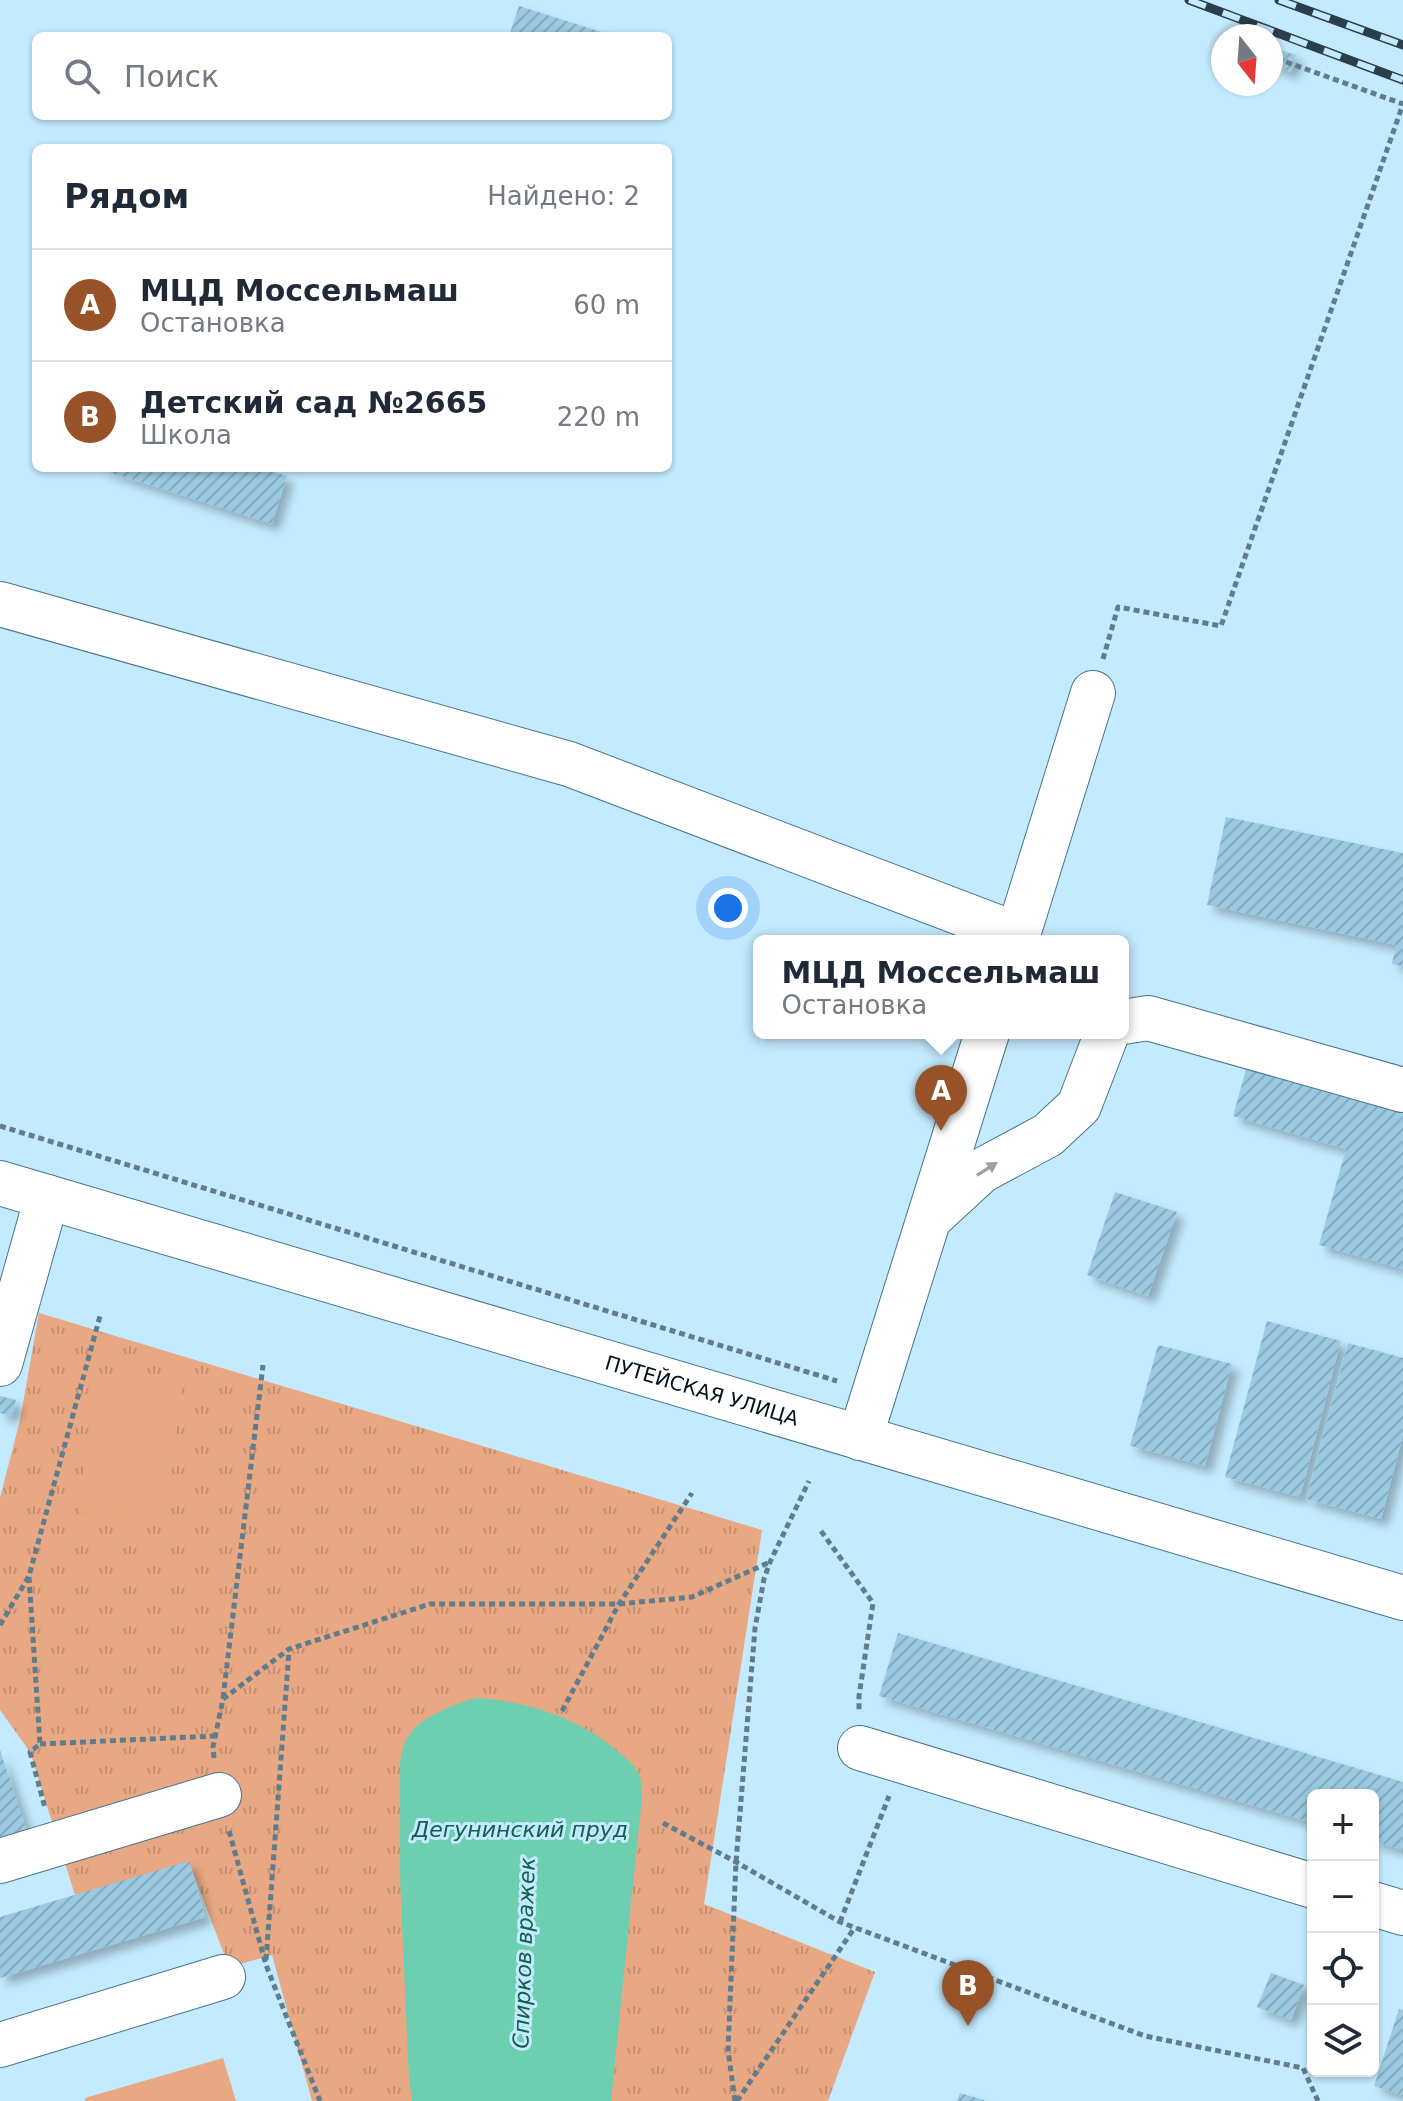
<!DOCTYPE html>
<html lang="ru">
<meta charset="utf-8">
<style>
body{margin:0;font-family:"DejaVu Sans",sans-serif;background:#f2f2f3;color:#1f2937}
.controls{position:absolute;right:24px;bottom:24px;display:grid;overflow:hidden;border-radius:12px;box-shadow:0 2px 6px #0004}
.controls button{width:72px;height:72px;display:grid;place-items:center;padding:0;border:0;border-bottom:2px solid #e0e1e3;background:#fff;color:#1f2937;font:40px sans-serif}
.compass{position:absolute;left:1211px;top:24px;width:72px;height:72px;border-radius:50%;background:#fff;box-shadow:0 2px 6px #0004;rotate:163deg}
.you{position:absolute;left:728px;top:908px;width:28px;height:28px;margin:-20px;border:6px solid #fff;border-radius:50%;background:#1a73e8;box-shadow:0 0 0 12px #1a73e833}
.badge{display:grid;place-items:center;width:52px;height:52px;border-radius:50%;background:#975327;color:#fff;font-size:26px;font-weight:700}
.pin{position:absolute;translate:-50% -66px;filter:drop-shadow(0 2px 4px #0008)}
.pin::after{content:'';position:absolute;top:42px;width:28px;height:24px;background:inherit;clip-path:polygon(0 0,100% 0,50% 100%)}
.popup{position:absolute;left:753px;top:935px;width:376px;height:104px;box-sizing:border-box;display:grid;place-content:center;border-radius:12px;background:#fff;filter:drop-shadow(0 2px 6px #0005);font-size:26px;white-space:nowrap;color:#747a83}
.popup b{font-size:30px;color:#1f2937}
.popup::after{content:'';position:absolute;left:50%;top:100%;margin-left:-16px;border:16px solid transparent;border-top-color:#fff}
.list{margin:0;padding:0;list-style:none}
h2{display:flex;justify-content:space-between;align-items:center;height:104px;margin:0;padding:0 32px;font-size:34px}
h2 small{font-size:26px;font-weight:400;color:#747a83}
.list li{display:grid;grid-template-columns:52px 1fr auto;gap:24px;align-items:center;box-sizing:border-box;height:112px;padding:0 32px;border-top:2px solid #e0e1e3}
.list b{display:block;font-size:30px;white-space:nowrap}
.list p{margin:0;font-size:26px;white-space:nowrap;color:#747a83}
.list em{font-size:26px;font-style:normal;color:#747a83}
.icon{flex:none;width:44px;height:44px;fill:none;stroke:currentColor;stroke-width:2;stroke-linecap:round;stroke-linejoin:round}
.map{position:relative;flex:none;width:1403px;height:2101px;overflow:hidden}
.search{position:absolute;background:#fff;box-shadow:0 2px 6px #0004;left:32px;top:32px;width:640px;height:88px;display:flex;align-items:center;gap:20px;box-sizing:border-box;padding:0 28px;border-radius:12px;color:#747a83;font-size:30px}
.panel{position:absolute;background:#fff;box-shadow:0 2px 6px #0004;left:32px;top:144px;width:640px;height:328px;border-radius:12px}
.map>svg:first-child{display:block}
.grass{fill:url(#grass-tufts)}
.garden{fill:#e8a883}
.water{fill:#6ecfb0}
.building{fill:url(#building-hatch);filter:url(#shadow)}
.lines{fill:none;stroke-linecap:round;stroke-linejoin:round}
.minor-casing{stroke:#48758b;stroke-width:46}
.path{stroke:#617d8b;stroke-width:5;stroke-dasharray:6 4;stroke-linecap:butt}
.minor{stroke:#fff;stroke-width:44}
.rail-casing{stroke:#2b3f4b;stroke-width:9}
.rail{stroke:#c3eafe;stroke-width:6;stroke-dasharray:18;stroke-linecap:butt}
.oneway{fill:#9aa0a4}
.labels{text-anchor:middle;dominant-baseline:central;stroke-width:6;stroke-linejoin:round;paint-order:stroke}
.street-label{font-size:20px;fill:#02121b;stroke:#c3eafe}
.water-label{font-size:22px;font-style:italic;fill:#13614d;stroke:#c3eafe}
</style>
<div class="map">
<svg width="1403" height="2101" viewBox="0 0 1403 2101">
<defs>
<pattern id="grass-tufts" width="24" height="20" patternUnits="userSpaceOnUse" patternTransform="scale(2)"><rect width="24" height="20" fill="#e8a883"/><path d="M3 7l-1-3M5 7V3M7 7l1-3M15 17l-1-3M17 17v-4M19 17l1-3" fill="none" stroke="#c59071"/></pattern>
<pattern id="building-hatch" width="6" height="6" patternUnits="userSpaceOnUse" patternTransform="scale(2)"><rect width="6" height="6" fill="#9ac9e1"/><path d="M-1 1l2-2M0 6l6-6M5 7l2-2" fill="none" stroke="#83acc0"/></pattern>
<filter id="shadow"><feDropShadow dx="7" dy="7" stdDeviation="4" flood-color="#0004"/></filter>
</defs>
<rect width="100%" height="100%" fill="#c3eafe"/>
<path class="grass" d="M39,1313L762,1530L704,1904L875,1972L828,2101H312L272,1955L229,1967L190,1865L75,1895L30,1752L0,1710V1498L20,1420Z"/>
<g class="garden">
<path d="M121,1369L163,1375L182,1387L165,1523L80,1513L94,1391Z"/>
<path d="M223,2058L236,2101H85V2098Z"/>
</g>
<path class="water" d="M476,1698C528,1701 582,1719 621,1754C627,1759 634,1765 638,1772C642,1779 641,1789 642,1797L611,2101H412L409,2081L400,1877V1762C402,1753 403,1744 408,1737C419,1717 455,1704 476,1698Z"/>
<g class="building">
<path d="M519,6L611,35V36H509Z"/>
<path d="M1271,47L1296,55L1291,72L1271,65Z"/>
<path d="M96,468H260L287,476L272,524Z"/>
<path d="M1226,817L1403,853V966L1392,964L1396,945L1207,905Z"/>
<path d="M1249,1059L1403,1103V1269L1319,1245L1346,1149L1233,1116Z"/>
<path d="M1115,1192L1177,1212L1148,1296L1087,1275Z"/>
<path d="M1267,1321L1341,1341L1300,1497L1225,1477Z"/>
<path d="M1348,1343L1403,1358V1435L1381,1519L1306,1499Z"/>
<path d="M1158,1345L1232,1364L1205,1466L1130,1446Z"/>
<path d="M0,1396L16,1400L12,1416L0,1413Z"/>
<path d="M898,1633L1403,1782V1850L1373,1841V1795H1313V1823L879,1696Z"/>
<path d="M0,1750L31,1843L0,1852Z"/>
<path d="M189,1861L205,1917L0,1978V1917Z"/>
<path d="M1271,1973L1304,1985L1291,2020L1257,2007Z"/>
<path d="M1399,2009L1403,2010V2095L1374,2086Z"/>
<path d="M960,2093L984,2100V2101H957Z"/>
</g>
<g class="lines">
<defs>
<g id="minor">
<path d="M0,604L569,764L1018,935"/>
<path d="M1016,941L1093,693"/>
<path d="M1123,1022L1148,1018L1403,1090"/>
<path id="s1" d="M0,1183L1403,1598"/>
<path d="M930,1218L981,1171L1048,1135L1079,1106L1107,1033"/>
<path d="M0,1364L47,1197"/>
<path d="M860,1438L987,1033"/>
<path d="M860,1748L1313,1886"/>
<path d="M0,1861L219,1795"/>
<path d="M1373,1904L1403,1913"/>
<path d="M0,2045L223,1977"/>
</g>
</defs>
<use href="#minor" class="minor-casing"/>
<g class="path">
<path d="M1103,659L1118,607L1221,626L1403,104L1275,58"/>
<path d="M0,1126L837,1381"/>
<path d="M821,1531L873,1603L859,1696V1712"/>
<path d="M29,1577L40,1744L30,1752L45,1808"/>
<path d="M0,1625L29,1576L100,1316"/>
<path d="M223,1698L263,1365"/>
<path d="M562,1711L619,1604L692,1493"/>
<path d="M40,1744L215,1736"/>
<path d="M214,1758L213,1747L223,1699L289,1649L430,1604H619L692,1597L770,1562"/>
<path d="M663,1823L736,1862L840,1922L1145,2036L1303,2068L1318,2101"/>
<path d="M229,1831L266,1965L320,2101"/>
<path d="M840,1922L889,1796"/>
<path d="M266,1960L289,1651"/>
<path d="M735,2101L728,2050L736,1862L755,1628L764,1579L770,1562L809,1481"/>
<path d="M737,2101L855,1927"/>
</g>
<use href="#minor" class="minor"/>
<defs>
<g id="rail">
<path d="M1189,0L1403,80"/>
<path d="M1279,0L1403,45"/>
</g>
</defs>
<use href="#rail" class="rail-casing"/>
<use href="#rail" class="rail"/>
</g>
<defs><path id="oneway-solid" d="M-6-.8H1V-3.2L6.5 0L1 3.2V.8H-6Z" transform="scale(2)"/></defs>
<use class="oneway" href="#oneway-solid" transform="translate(987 1169) rotate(-32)"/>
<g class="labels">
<g class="street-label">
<text stroke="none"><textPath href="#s1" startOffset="732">ПУТЕЙСКАЯ УЛИЦА</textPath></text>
</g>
<g class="water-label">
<text x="520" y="1829">Дегунинский пруд</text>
<text transform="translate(524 1953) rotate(-88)">Спирков вражек</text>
</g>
</g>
</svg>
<div class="controls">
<button>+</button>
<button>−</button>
<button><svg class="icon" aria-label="locate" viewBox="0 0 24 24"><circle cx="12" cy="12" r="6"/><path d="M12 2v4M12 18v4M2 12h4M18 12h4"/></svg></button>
<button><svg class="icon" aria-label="layers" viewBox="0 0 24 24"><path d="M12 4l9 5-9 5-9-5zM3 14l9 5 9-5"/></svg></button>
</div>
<svg class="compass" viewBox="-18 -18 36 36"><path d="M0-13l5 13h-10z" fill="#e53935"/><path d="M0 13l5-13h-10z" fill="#747a83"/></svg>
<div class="you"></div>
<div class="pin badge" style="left:941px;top:1131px">A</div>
<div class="popup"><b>МЦД Моссельмаш</b>Остановка</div>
<div class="pin badge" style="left:968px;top:2026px">B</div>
<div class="search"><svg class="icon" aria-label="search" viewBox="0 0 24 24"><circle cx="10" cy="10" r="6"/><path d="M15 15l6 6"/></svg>Поиск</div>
<section class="panel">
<h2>Рядом<small>Найдено: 2</small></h2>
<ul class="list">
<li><span class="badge">A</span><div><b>МЦД Моссельмаш</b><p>Остановка</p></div><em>60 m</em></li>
<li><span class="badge">B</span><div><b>Детский сад №2665</b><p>Школа</p></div><em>220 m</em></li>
</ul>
</section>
</div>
